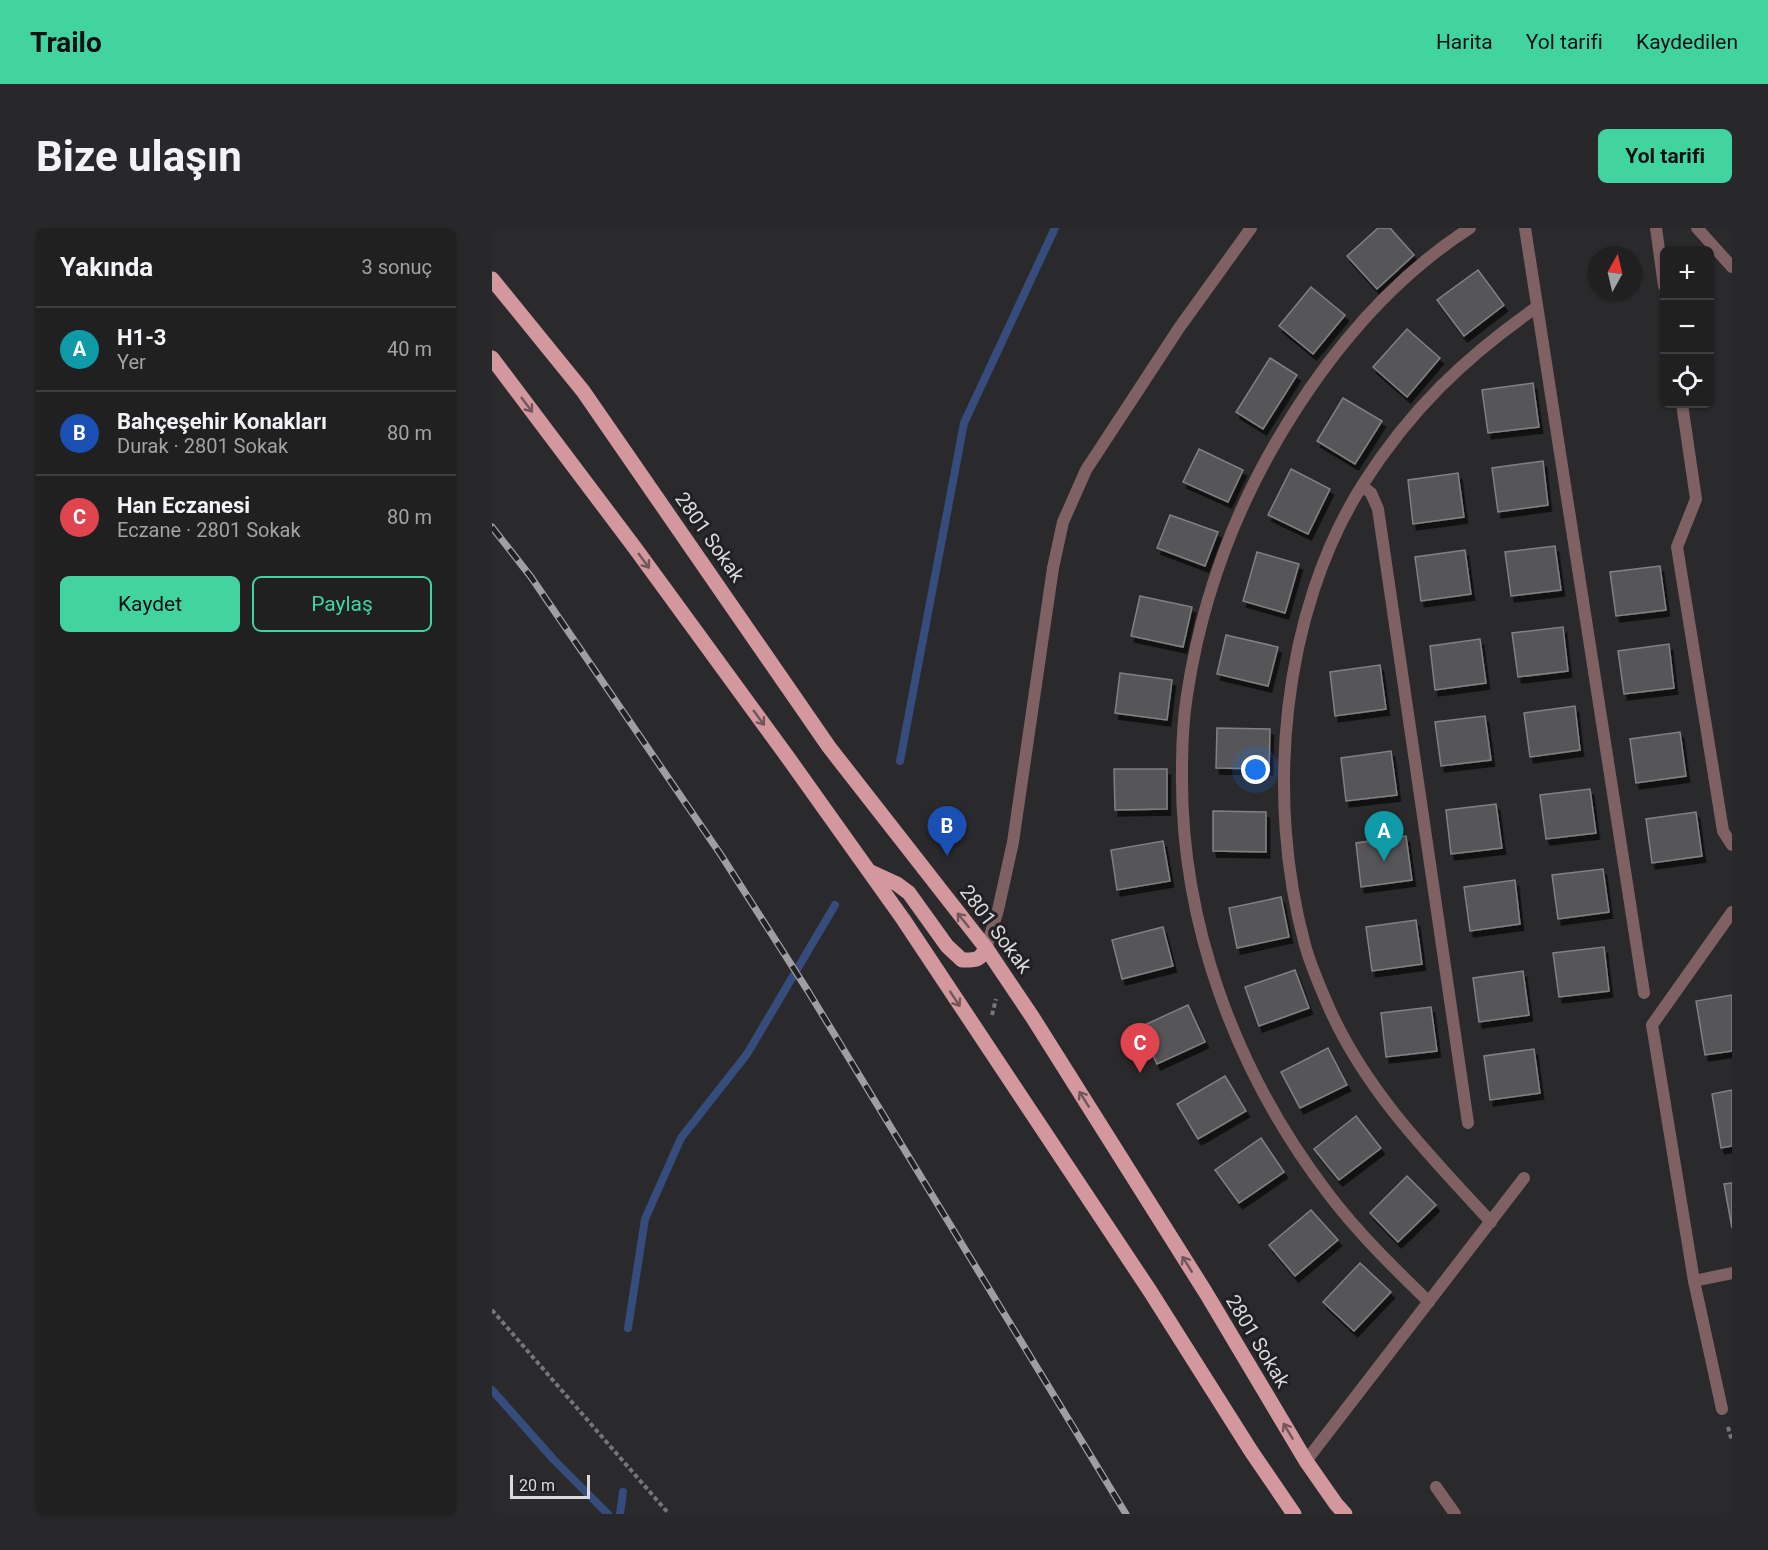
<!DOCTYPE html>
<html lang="tr">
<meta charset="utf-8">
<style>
body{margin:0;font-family:Roboto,sans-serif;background:#28282a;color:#f1f3f6}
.controls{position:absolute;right:18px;top:18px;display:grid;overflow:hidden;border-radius:9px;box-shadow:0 2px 4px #0004}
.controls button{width:54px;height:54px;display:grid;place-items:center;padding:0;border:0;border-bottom:2px solid #3d3e3f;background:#202021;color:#f1f3f6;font:30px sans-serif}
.compass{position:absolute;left:1096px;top:18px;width:54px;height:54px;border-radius:50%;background:#202021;box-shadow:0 2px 4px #0004;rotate:8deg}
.scale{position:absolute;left:18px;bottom:15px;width:80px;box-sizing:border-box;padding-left:6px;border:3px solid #dad9db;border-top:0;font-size:16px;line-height:21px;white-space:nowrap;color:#dad9db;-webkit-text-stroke:4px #212023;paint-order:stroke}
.you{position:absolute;left:764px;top:542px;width:21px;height:21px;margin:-15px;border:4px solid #fff;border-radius:50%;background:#1a73e8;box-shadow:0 0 0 9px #1a73e833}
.badge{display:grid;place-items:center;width:39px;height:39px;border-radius:50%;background:#41d4a1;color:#fff;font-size:20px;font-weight:700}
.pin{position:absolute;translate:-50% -50px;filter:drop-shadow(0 2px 3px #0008)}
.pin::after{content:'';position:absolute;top:32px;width:21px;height:18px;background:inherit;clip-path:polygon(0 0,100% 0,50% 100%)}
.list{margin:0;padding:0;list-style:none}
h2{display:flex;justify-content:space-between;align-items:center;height:78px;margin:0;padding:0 24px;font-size:26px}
h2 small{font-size:20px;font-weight:400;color:#a2a3a5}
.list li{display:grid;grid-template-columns:39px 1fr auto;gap:18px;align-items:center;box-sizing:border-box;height:84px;padding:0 24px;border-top:2px solid #3d3e3f}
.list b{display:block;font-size:22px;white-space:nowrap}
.list p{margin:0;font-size:20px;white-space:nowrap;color:#a2a3a5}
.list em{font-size:20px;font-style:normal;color:#a2a3a5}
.actions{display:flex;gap:12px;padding:18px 24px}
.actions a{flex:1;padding:14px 0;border:2px solid #41d4a1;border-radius:9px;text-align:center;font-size:21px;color:#41d4a1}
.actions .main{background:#41d4a1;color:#111}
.icon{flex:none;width:33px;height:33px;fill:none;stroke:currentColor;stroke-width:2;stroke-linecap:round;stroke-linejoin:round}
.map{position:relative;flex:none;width:1240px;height:1286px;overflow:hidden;border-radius:9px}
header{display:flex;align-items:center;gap:36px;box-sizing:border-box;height:84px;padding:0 30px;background:#41d4a1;color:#111}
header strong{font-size:28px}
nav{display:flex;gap:33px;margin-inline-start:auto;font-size:21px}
.intro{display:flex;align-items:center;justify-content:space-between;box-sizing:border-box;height:144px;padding:0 36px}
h1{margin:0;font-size:42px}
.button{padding:15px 27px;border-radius:9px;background:#41d4a1;color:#111;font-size:21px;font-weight:700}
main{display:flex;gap:36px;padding:0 36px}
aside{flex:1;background:#202021;border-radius:9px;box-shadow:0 2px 4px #0004}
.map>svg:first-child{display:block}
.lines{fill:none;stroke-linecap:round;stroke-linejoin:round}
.stream{stroke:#354c7c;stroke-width:8}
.building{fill:#565659;stroke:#818184;stroke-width:1.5;filter:url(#shadow)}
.path{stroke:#767678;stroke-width:4;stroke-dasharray:4.5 3;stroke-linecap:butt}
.lane{stroke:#7f6164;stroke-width:12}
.street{stroke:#7f6164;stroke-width:12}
.primary{stroke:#d3979e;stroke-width:15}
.rail-casing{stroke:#9f9ea0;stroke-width:7}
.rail{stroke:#212023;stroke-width:4.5;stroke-dasharray:14;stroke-linecap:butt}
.oneway{stroke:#71565a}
.labels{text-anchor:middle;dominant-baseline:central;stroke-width:6;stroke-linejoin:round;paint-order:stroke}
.street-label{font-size:20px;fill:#dad9db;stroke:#212023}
</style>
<header>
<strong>Trailo</strong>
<nav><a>Harita</a><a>Yol tarifi</a><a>Kaydedilen</a></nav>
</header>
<div class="intro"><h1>Bize ulaşın</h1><a class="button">Yol tarifi</a></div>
<main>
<aside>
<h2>Yakında<small>3 sonuç</small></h2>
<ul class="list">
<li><span class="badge" style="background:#0f9aa8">A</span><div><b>H1-3</b><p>Yer</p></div><em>40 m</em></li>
<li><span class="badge" style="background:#1a4fb4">B</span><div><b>Bahçeşehir Konakları</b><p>Durak · 2801 Sokak</p></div><em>80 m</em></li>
<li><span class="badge" style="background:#e0444e">C</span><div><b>Han Eczanesi</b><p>Eczane · 2801 Sokak</p></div><em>80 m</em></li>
</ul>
<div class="actions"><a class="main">Kaydet</a><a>Paylaş</a></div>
</aside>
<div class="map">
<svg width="1240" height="1286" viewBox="0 0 1240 1286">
<defs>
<filter id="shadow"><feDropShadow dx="3.5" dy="6" stdDeviation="0" flood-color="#0009"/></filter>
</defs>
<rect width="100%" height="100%" fill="#2a2a2c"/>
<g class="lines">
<g class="stream">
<path d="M408,533L472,195L563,0"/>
<path d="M136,1100L153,991L189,910L255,826L343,677"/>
<path d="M0,1162L62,1232L116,1286"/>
<path d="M128,1286L131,1264"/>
</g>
</g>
<g class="building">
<path d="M886,0H898L922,27L885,61L855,28Z"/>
<path d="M986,42L1012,77L972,108L945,72Z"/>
<path d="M819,59L853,87L821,126L787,98Z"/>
<path d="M915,101L948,130L915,169L881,139Z"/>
<path d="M778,130L805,147L771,201L744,184Z"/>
<path d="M1041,155L1047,199L996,205L990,162Z"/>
<path d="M851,170L890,193L863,236L825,213Z"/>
<path d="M707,221L751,242L736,274L691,254Z"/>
<path d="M1051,233L1056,277L1006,284L1000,240Z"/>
<path d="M799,241L838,261L816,306L776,287Z"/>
<path d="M966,245L972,289L921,296L916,252Z"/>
<path d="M678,287L726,304L713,338L665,320Z"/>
<path d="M1063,318L1069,362L1019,368L1013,324Z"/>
<path d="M973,322L979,366L929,373L923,329Z"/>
<path d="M765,324L807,336L793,385L751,373Z"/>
<path d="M1168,338L1174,382L1124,388L1118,344Z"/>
<path d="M648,368L700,379L691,419L639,408Z"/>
<path d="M1071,399L1076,443L1026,449L1020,405Z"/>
<path d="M734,407L786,419L776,458L725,446Z"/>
<path d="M988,411L994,455L943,462L938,418Z"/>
<path d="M1177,416L1182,460L1132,466L1126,423Z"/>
<path d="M888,437L894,481L843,488L838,444Z"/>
<path d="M628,445L680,452L675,492L623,485Z"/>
<path d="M1083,478L1088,522L1038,529L1032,485Z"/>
<path d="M993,488L999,532L949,538L943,494Z"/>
<path d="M725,500L778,501L777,541L724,540Z"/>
<path d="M1188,504L1194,548L1144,555L1138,511Z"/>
<path d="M899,523L905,567L854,573L849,530Z"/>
<path d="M622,541H675V581L623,582Z"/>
<path d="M1098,561L1104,605L1054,611L1048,567Z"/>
<path d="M1004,576L1010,620L959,626L954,582Z"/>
<path d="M721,583L774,584V624L721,623Z"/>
<path d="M1204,584L1210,628L1160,635L1154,591Z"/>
<path d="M914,608L920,652L869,659L864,615Z"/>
<path d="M671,613L678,653L625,662L619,622Z"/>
<path d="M1111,641L1117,684L1066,691L1060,647Z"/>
<path d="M1023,652L1028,696L978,703L972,659Z"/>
<path d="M789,669L797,709L745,720L737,680Z"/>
<path d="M924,692L930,736L880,743L874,699Z"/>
<path d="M671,699L681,738L630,751L620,712Z"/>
<path d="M1112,719L1117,763L1067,769L1061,725Z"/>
<path d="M803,742L817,780L767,798L753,759Z"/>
<path d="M1031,743L1037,787L987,794L981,750Z"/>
<path d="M1240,767V823L1213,827L1204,773Z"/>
<path d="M696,777L713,814L665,836L648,799Z"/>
<path d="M939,779L945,823L894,829L889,785Z"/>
<path d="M836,820L855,857L808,880L789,844Z"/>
<path d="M1042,821L1048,865L998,872L992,828Z"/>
<path d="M733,848L754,883L706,911L685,876Z"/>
<path d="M1240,862V918L1229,920L1220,866Z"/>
<path d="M864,888L889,920L847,952L822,921Z"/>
<path d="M769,910L792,944L747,975L723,942Z"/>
<path d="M915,948L944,977L906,1014L878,985Z"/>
<path d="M1240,955V1000L1232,956Z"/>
<path d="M819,982L846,1012L803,1048L777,1017Z"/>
<path d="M868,1035L899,1064L862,1103L831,1074Z"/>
</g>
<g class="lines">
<g class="path">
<path d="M500,787L504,771"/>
<path d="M0,1082L177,1286"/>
<path d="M1236,1199L1240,1213"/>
</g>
<g class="lane">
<path d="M1033,0L1152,765"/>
<path d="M1164,0L1172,58"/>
<path d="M1205,0L1240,39"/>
<path d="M1190,176L1204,271L1185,319L1231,603L1240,617"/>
<path d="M870,258L879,265L886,281L976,895"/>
<path d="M999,994C938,928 875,864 838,782C829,761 819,739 813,717C773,571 789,385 871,256C918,182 973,129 1045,79"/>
<path d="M1202,1053L1240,1045"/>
<path d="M937,1074C901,1039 865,1004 835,964C743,843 688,694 690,542C690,517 691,492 695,467C708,381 737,297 780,221C829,135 894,54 978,0"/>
<path d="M1230,1181L1202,1053L1160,797L1240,684"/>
<path d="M814,1233L1032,950"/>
<path d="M944,1259L963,1286"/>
</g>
<path class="street" d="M494,720L506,682L521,614L561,340L571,294L594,242L687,100L759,0"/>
<g class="primary">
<path d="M0,51L91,163L337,519L494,720L541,790L714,1065L814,1233L844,1276L853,1286"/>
<path d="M0,130L143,320L297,531L411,691L658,1063L759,1223L802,1286"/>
<path d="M379,644L405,656L417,665L455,718L470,732C483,732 488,733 494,720"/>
</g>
<defs>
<path id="rail" d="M0,299L39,349L229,627L316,763L634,1286"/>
</defs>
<use href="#rail" class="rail-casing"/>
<use href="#rail" class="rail"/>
</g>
<defs><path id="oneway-shaft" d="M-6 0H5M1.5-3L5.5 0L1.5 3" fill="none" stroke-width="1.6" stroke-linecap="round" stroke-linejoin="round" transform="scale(1.5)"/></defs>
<g class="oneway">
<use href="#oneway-shaft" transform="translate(35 177) rotate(53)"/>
<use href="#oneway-shaft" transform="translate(152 333) rotate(54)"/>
<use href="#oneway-shaft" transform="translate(267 490) rotate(54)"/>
<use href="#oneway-shaft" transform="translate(471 692) rotate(-129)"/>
<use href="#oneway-shaft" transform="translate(463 771) rotate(57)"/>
<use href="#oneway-shaft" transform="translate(592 871) rotate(-122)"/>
<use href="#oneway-shaft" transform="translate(695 1036) rotate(-122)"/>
<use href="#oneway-shaft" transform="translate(796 1203) rotate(-121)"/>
</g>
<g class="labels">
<g class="street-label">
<text transform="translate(218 309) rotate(55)">2801 Sokak</text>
<text transform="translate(504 701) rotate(53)">2801 Sokak</text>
<text transform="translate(766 1113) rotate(59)">2801 Sokak</text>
</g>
</g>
</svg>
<div class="controls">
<button>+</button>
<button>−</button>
<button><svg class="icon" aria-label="locate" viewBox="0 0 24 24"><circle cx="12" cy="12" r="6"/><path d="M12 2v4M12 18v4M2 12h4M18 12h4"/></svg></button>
</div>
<svg class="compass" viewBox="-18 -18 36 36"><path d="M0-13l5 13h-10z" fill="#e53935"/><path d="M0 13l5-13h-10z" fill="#a2a3a5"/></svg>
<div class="scale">20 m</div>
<div class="you"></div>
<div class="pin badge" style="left:892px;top:633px;background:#0f9aa8">A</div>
<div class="pin badge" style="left:455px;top:628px;background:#1a4fb4">B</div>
<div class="pin badge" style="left:648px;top:845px;background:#e0444e">C</div>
</div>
</main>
